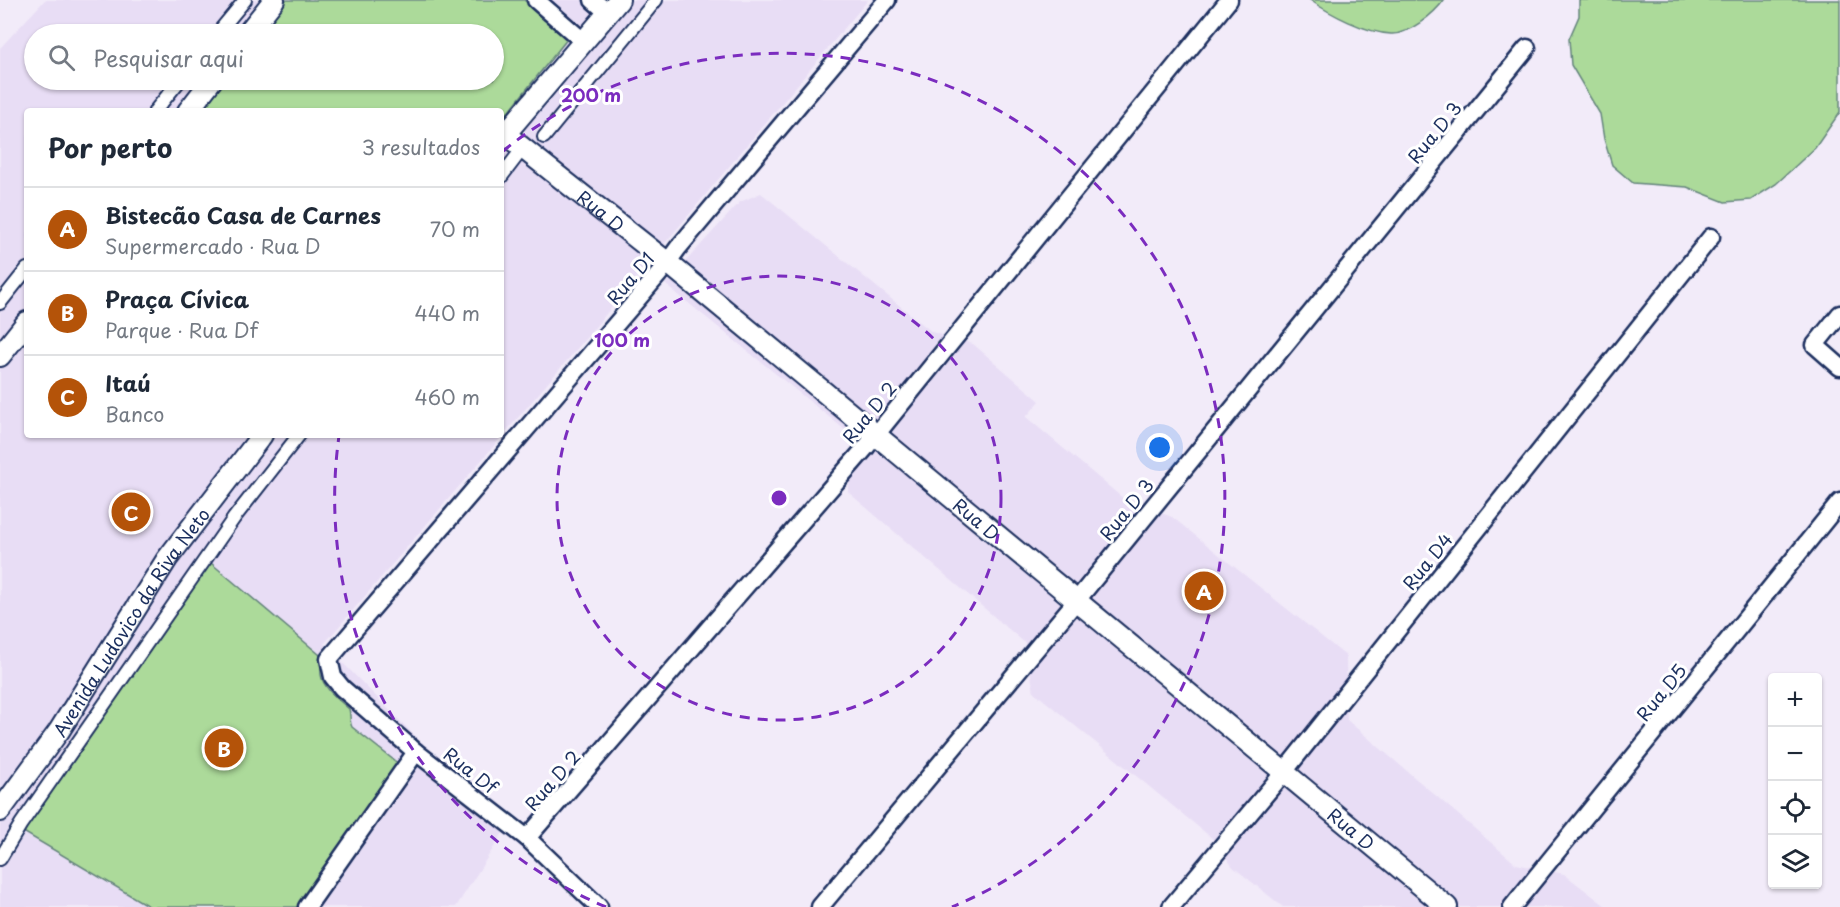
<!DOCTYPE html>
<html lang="pt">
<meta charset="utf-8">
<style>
body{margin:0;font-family:"Playpen Sans",sans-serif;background:#f6f6f7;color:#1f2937}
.controls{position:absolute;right:18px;bottom:18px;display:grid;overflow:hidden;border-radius:6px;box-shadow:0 2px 4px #0004}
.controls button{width:54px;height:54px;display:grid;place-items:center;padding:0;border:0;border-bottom:2px solid #e0e1e3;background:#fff;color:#1f2937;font:30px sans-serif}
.you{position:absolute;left:1160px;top:448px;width:21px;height:21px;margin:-15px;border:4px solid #fff;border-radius:50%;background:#1a73e8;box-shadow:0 0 0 9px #1a73e833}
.badge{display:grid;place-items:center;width:39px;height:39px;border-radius:50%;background:#b45309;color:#fff;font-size:20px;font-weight:700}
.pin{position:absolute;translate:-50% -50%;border:3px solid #fff;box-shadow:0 2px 6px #0006}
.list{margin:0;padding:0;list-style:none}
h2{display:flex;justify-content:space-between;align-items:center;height:78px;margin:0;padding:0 24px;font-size:26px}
h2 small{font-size:20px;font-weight:400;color:#747a83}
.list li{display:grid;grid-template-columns:39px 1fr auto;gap:18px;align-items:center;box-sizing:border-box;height:84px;padding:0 24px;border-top:2px solid #e0e1e3}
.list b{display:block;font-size:22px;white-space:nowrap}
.list p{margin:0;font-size:20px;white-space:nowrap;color:#747a83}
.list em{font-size:20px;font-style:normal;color:#747a83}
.icon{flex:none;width:33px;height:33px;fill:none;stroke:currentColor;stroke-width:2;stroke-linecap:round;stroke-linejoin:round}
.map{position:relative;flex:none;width:1840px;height:907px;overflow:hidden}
.search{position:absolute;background:#fff;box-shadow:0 2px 4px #0004;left:24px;top:24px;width:480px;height:66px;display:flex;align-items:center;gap:15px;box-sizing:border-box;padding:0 21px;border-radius:33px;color:#747a83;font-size:22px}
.panel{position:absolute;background:#fff;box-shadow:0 2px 4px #0004;left:24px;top:108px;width:480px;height:330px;border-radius:6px}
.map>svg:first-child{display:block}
.built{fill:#e8ddf5;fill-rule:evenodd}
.green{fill:#acda9a;stroke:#64847c;stroke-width:1.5}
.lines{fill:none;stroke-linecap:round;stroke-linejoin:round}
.pedestrian-casing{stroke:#1b2f5e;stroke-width:16}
.minor-casing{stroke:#1b2f5e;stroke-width:21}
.tertiary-casing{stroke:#1b2f5e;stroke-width:24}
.pedestrian{stroke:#fff;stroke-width:12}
.minor{stroke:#fff;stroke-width:16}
.tertiary{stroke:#fff;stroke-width:20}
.ring{fill:none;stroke:#7b2cbf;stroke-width:3;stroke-dasharray:10 8}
.labels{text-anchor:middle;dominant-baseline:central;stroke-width:6;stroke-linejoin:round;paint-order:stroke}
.street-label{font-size:18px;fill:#1b2f5e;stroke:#fff}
.centre{fill:#7b2cbf;stroke:#fff;stroke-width:3}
.ring-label{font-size:18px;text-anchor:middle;font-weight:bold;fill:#7b2cbf;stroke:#fff;stroke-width:6;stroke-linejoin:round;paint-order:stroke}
</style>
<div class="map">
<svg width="1840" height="907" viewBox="0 0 1840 907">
<rect width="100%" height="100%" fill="#f2ebf9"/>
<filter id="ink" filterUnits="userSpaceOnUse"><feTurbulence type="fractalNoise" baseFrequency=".0167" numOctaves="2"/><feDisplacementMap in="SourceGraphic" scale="12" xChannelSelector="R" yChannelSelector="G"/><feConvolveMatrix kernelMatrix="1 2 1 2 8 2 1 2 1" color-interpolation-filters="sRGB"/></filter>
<g filter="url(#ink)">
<g class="built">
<path d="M45,0H868L576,350L324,644L506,828L456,907H0V48ZM34,34H494V80H34ZM27,111H501V435H27Z"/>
<path d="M761,193L932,332L973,344L1040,401L1026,417L1125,500L1172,517L1346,656L1347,720L1516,864L1564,874L1607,907H1283L1233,867L1213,839L1034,692L1025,643L848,492L855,438L665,284L740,202Z"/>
</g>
<g class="green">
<path d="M281,0H524L568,38L501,121V111H212L205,105L224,80H494V34H256Z"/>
<path d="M1310,0H1444C1434,14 1408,35 1391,34C1366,33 1330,14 1310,0Z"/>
<path d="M1579,0H1840V112L1815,148L1776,184L1751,200L1725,202L1687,187L1633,183L1612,165L1604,139L1600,114L1571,65L1569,39L1579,16Z"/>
<path d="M205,558L320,655C323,663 320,667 321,675C323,688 339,700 349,709C351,715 349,721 352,727L405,769L311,907H150L15,827Z"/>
</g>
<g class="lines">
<defs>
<g id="pedestrian">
<path d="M217,34L245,0"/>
<path d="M155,111L180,80"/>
<path d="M544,137L656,0"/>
<path d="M501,177L517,156"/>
<path d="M0,303L27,269"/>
<path d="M0,859L21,824L234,518L299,435"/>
</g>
<g id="minor">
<path d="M536,0L583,41"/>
<path d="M593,0L608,13"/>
<path d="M1840,314L1815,345L1840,367"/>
<path d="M527,838L867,446L1229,0"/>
<path d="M307,907L416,752"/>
<path d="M599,907L527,838L416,752L342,688L333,677L329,659L659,274L678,248L887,0"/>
<path d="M820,907L1077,600L1527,48"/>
<path d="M1171,907L1275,783L1711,237"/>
<path d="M1512,907L1840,502"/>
</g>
<g id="tertiary">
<path d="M247,34L274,0"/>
<path d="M188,111L212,80"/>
<path id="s1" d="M505,134L668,263L1447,907"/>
<path d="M501,139L619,0"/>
<path d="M0,356L27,322"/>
<path id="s2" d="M0,811L59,731L167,559L262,435"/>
</g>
</defs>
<use href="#pedestrian" class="pedestrian-casing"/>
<use href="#minor" class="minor-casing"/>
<use href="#tertiary" class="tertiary-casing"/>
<use href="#pedestrian" class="pedestrian"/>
<use href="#minor" class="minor"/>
<use href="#tertiary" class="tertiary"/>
</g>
</g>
<g class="ring">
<circle cx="779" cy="498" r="222"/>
<path d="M606 907A444 444 0 0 1 339 436M503 151A444 444 0 1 1 952 907"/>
</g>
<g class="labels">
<g class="street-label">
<text transform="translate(1434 132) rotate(-51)">Rua D 3</text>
<text stroke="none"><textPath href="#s1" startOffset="123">Rua D</textPath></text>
<text transform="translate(630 278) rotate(-50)">Rua D1</text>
<text transform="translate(869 412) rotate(-51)">Rua D 2</text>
<text transform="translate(1126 509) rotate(-51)">Rua D 3</text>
<text stroke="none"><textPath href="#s1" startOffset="609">Rua D</textPath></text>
<text transform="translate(1427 561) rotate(-51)">Rua D4</text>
<text stroke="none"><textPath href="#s2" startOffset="230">Avenida Ludovico da Riva Neto</textPath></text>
<text transform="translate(1661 692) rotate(-51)">Rua D5</text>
<text transform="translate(471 770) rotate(38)">Rua Df</text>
<text transform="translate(552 780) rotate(-49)">Rua D 2</text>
<text stroke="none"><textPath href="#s1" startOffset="1095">Rua D</textPath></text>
</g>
</g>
<circle cx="779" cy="498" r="9" class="centre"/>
<g class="ring-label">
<text x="591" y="102">200 m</text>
<text x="622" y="347">100 m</text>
</g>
</svg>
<div class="controls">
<button>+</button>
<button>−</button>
<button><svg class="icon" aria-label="locate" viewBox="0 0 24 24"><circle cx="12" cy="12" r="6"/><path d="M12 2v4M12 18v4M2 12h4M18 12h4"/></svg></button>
<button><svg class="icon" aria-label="layers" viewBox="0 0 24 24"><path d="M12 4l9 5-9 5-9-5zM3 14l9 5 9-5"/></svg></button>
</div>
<div class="you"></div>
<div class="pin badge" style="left:1204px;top:591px">A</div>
<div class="pin badge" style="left:224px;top:748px">B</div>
<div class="pin badge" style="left:131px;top:512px">C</div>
<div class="search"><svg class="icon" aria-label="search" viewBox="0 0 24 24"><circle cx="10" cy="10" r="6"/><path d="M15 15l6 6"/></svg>Pesquisar aqui</div>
<section class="panel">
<h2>Por perto<small>3 resultados</small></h2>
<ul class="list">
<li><span class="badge">A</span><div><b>Bistecão Casa de Carnes</b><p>Supermercado · Rua D</p></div><em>70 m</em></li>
<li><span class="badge">B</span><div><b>Praça Cívica</b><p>Parque · Rua Df</p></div><em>440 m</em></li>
<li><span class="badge">C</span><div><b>Itaú</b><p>Banco</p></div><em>460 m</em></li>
</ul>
</section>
</div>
